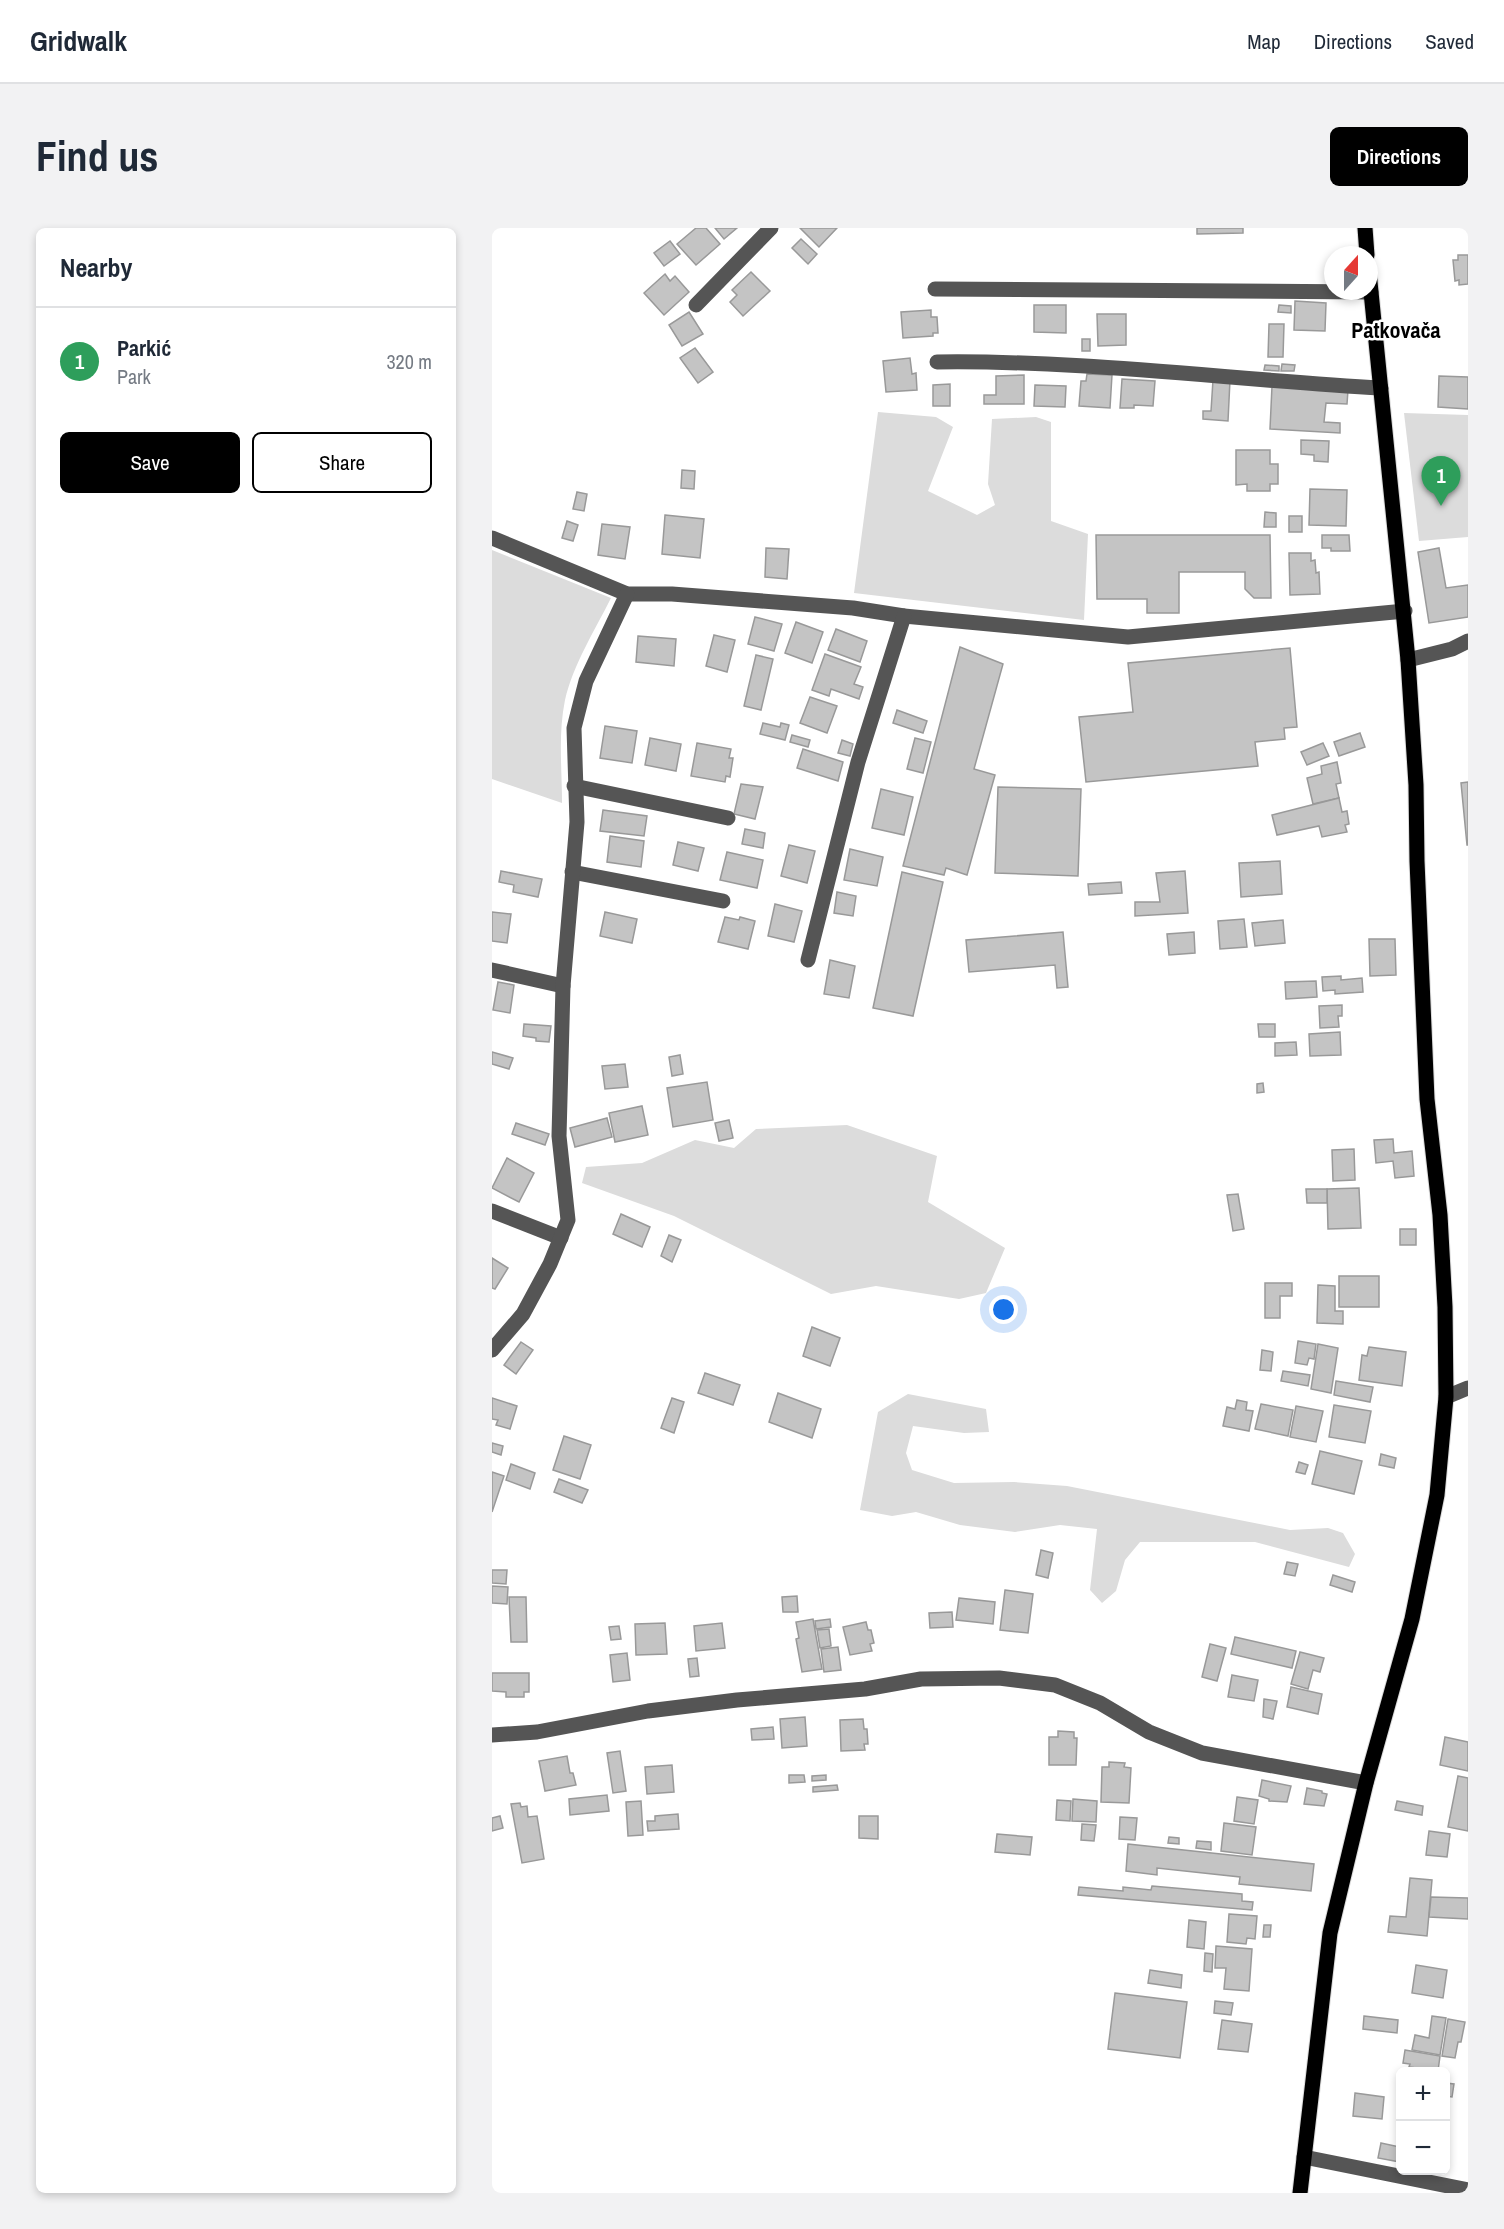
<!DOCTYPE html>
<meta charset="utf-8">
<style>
body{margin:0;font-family:"Archivo Narrow",sans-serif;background:#f2f2f3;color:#1f2937}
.controls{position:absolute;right:18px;bottom:18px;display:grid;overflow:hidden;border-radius:9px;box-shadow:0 3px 9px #0003}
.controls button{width:54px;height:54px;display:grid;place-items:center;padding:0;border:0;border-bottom:2px solid #e0e1e3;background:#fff;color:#1f2937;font:30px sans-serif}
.compass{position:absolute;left:832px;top:18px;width:54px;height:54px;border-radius:50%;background:#fff;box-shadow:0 3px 9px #0003;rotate:21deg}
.you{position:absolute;left:512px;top:1082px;width:21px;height:21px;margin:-15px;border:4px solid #fff;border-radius:50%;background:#1a73e8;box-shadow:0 0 0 9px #1a73e833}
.badge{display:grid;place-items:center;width:39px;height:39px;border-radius:50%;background:#000;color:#fff;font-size:20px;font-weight:700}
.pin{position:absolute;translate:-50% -50px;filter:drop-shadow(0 2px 3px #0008)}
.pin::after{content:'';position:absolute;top:32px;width:21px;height:18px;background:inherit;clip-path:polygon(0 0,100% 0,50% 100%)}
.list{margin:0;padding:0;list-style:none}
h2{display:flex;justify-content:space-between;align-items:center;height:78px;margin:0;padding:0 24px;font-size:26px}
h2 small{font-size:20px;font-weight:400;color:#747a83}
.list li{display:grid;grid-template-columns:39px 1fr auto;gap:18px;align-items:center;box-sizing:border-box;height:108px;padding:0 24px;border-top:2px solid #e0e1e3}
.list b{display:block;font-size:22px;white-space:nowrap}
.list p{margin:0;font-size:20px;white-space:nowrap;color:#747a83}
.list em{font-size:20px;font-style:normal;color:#747a83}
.actions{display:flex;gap:12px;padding:18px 24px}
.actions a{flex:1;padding:14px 0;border:2px solid #000;border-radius:9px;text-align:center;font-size:21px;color:#000}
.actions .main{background:#000;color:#fff}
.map{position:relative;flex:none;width:976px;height:1965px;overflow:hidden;border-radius:9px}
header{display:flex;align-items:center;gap:36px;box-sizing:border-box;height:84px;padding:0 30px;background:#fff;border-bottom:2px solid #e0e1e3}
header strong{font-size:28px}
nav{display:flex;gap:33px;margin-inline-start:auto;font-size:21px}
.intro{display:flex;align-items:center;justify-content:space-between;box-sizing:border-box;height:144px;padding:0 36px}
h1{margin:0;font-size:42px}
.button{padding:15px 27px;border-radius:9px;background:#000;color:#fff;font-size:21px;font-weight:700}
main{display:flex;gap:36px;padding:0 36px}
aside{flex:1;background:#fff;border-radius:9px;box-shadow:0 3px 9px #0003}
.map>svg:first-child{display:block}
.green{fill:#dcdcdc}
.building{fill:#c4c4c4;stroke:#999;stroke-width:1.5}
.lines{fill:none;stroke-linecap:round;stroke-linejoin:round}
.major-casing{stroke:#dbdbdb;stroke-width:17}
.minor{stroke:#555;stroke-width:15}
.major{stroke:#000;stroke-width:15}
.labels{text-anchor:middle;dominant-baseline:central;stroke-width:5;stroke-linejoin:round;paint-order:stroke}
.quarter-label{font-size:22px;font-weight:bold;fill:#000;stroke:#fff}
</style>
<header>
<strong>Gridwalk</strong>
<nav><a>Map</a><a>Directions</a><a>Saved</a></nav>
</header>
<div class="intro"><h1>Find us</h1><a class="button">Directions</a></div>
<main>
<aside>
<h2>Nearby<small></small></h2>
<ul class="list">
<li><span class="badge" style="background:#2e9e5b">1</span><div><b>Parkić</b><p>Park</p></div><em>320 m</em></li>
</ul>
<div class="actions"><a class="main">Save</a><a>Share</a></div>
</aside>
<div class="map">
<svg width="976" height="1965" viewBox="0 0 976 1965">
<rect width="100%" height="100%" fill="#fff"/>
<g class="green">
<path d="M386,184L444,189L461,199L436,263L485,287L503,277L496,256L500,191L544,189L559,194V293L596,306L592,392L362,365Z"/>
<path d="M912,185L976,187V309L927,313Z"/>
<path d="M0,322L119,370C103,402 81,437 73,472C66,506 70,541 70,575L0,551Z"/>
<path d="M355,897L445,928L436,974L513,1020L494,1065L467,1071L384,1058L339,1066L182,988L90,955L94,939L150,935L203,912L242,920L264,901Z"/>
<path d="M416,1166L494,1181L497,1204L472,1205L421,1198L414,1225L420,1242L462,1255L522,1254L575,1258L798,1302L836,1300L851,1305L863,1326L857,1339L763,1314H648L633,1332L624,1363L610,1375L598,1362L605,1301L568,1297L523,1304L468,1297L424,1284L400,1288L368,1282L386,1184Z"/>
</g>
<g class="building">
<path d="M204,0H214L228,16L204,37L185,16Z"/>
<path d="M223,0H245L232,11Z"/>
<path d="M308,0H345L327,19Z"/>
<path d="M705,0H751V5L705,6Z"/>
<path d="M309,11L325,26L316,36L300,20Z"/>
<path d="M178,13L188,26L172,38L162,25Z"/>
<path d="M966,27H976V56L967,57V52L963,53L961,32H966Z"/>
<path d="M259,44L278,63L251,88L238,74L245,67L240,62Z"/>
<path d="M173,46L178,53L183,48L197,64L172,87L152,65Z"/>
<path d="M803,73L834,75L833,103L802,102Z"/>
<path d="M542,77H574V105L542,104Z"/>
<path d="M787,77L799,78V85L786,84Z"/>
<path d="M439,82V89H445L446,105H441V108L411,110L409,84Z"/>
<path d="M197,84L211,106L190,118L177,97Z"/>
<path d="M605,86H634V117L606,118Z"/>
<path d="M777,96H792L791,129H776Z"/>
<rect x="590" y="111" width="8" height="12"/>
<path d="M203,120L221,144L206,155L188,130Z"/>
<path d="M418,130L420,146L424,145L425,162L394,164L391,133Z"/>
<path d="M790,136L803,137L802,143H789Z"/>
<path d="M773,137L787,138V143L772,142Z"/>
<path d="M595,146L620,147L618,180L587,178L589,153H594Z"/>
<path d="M532,147V176H492V167H504V148Z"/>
<path d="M947,148L976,149V181L946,179Z"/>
<path d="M630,151L663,153L661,178L642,177V180H628Z"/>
<path d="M721,152H738L736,193L711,191V183H719Z"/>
<path d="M458,156V178H441V157Z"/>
<path d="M543,157L574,158L573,179L542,178Z"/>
<path d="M780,158L856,162L855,176L834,175L832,194L848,195V205L778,201Z"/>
<path d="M809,212L837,213L836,234L822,233V227L809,226Z"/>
<path d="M744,222H778V236H786V256H778V263H755V256L744,257Z"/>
<path d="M190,242L203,243L202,261L189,260Z"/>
<path d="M818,261L855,262L854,298L817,297Z"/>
<path d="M85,264L95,266L92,283L81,281Z"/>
<path d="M773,284L784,285V299H772Z"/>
<path d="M173,287L212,291L208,330L170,326Z"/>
<rect x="797" y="288" width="13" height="16"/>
<path d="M75,293L86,297L81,313L70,310Z"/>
<path d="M110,296L138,299L133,331L106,327Z"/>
<path d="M604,307H778L779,370H762L753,361V344H687V385H655V371H605Z"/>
<path d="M830,307H857L858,323H839V320H830Z"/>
<path d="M274,320L297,321L295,351L273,349Z"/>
<path d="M947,320L954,360L976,357V389L937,395L926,324Z"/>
<path d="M797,325H819V333L823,332L824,345L827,344L828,366L798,367Z"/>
<path d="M263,389L290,396L282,423L256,416Z"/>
<path d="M304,394L331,404L320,435L293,425Z"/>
<path d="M344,401L375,413L368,434L336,422Z"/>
<path d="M222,407L243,412L235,444L214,438Z"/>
<path d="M146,408L184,411L182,438L144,434Z"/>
<path d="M468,419L511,436L482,541L503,547L475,647L454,640L452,647L411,638Z"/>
<path d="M798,420L805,499L792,500L793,511L763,514L766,538L594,554L587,489L641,484L636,435Z"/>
<path d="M333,426L369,439L362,456L371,459L367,471L339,461L337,468L320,462Z"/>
<path d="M264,427L281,431L269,482L252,478Z"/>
<path d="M318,469L345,478L335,505L308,495Z"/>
<path d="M405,482L435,493L431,505L401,495Z"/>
<path d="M271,495L288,499L289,495L297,497L293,512L268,506Z"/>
<path d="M113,498L145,503L140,535L108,530Z"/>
<path d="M868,505L873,519L847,528L842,514Z"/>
<path d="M300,507L318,512L316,519L298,514Z"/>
<path d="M158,510L189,516L184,543L153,537Z"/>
<path d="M423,510L439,514L431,545L415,541Z"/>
<path d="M350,512L361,516L358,528L346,525Z"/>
<path d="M205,515L239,521L237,530H241L238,549L234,548L233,554L199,548Z"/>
<path d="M831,515L837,528L815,537L809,524Z"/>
<path d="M311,521L351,534L346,553L305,540Z"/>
<path d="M845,534L849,555L844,556L847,570L821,576L815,550L830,546L829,538Z"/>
<path d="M976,554V617H975L969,555Z"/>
<path d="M249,556L271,559L263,591L242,586Z"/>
<path d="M506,559L589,561L586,648L503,645Z"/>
<path d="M389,561L421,569L412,607L380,600Z"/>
<path d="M847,570L850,584L855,583L857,596L853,597L855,604L830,609L827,598L785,607L780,587Z"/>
<path d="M111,582L155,588L152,608L108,603Z"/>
<path d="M253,601L273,605L271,620L250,616Z"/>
<path d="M118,608L152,613L149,639L115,634Z"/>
<path d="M186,614L212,620L206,643L181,637Z"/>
<path d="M297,617L323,623L315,655L289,648Z"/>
<path d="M358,621L391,629L385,658L352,652Z"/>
<path d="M235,624L271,632L265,660L228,652Z"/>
<path d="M788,633L790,666L749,669L747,635Z"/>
<path d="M9,643L50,651L46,669L21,664L22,657L7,654Z"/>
<path d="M693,643L696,685L643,688V674H668L664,645Z"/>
<path d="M410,644L451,654L421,788L381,780Z"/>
<path d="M629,654L630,665L597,667L596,656Z"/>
<path d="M345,664L364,668L361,688L342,685Z"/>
<path d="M283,676L310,683L302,714L276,708Z"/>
<path d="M0,684L19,686L15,715L0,713Z"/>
<path d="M113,684L145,691L140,715L108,708Z"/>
<path d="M233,689L247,692L248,689L263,693L256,721L226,714Z"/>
<path d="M752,691L755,719L728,721L726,693Z"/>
<path d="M791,692L793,715L763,718L760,695Z"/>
<path d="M571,704L576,759L565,760L563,737L477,744L474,712Z"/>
<path d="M702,704L703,725L677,727L675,706Z"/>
<path d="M877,711H903L904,747L878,748Z"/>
<path d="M338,732L363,738L357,770L332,766Z"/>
<path d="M849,748V752L870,750L871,764L843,766V762L831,763L830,749Z"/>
<path d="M824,753L825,769L794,771L793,754Z"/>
<path d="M6,754L22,757L18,785L1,782Z"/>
<path d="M850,777V788H846L847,799L828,800L827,778Z"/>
<path d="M32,796L59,798L57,814L44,813V810L31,808Z"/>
<path d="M766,796H783V809H767Z"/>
<path d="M848,804L849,827L818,828L817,806Z"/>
<path d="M804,814L805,827L783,828V815Z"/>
<path d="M0,824L21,830L17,841L0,836Z"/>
<path d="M188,827L191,846L180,848L177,829Z"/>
<path d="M133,836L136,859L113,861L110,838Z"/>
<path d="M215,854L221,892L181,899L175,860Z"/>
<path d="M771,855L772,864L765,865V856Z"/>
<path d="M150,878L156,907L123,914L117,885Z"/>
<path d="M115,890L120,909L83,919L78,900Z"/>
<path d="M237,892L241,910L227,913L223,895Z"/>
<path d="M24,895L57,906L53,917L20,906Z"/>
<path d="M901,911L902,925L920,923L922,948L903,950L901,933L884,935L882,912Z"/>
<path d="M862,921L863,952L841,953L840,922Z"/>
<path d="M15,930L42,945L27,974L0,960Z"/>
<path d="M867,960L869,1000L836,1001L835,961Z"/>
<path d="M814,961H835V975H815Z"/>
<path d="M746,966L752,1001L741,1003L735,967Z"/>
<path d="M129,986L158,999L150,1019L121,1006Z"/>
<rect x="908" y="1001" width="16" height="16"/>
<path d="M177,1007L189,1012L180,1034L169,1028Z"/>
<path d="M0,1030L16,1040L3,1061L0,1060Z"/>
<rect x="847" y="1048" width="40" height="31"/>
<path d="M773,1055H800V1068H788V1090H773Z"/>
<path d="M826,1057L843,1058V1083H851V1096L825,1095Z"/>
<path d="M320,1099L348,1110L338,1138L311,1128Z"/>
<path d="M806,1113L824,1116L822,1131L817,1130L815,1137L803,1135Z"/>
<path d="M29,1114L41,1122L24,1146L12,1137Z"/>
<path d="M826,1116L846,1120L839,1165L819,1161Z"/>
<path d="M877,1119L914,1124L910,1158L867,1152L870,1127L875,1128Z"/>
<path d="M770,1122L781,1124L779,1143L768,1142Z"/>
<path d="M791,1143L818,1147L816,1158L789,1153Z"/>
<path d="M213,1145L248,1157L241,1177L206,1165Z"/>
<path d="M844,1153L881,1159L878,1174L842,1167Z"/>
<path d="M286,1165L329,1181L320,1210L277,1194Z"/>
<path d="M0,1170L25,1178L18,1201L4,1197L6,1192L0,1191Z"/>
<path d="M180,1170L192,1174L182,1205L169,1200Z"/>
<path d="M745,1172L755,1174L754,1182L761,1183L757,1203L731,1198L735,1179L743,1181Z"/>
<path d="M769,1176L801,1182L796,1208L763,1201Z"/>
<path d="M842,1177L879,1183L873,1215L837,1209Z"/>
<path d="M804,1178L831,1183L824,1214L798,1209Z"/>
<path d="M72,1208L99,1217L88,1251L61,1242Z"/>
<path d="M0,1215L11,1218L9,1227L0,1224Z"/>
<path d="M828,1223L870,1233L862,1266L820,1256Z"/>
<path d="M889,1226L904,1230L902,1240L887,1237Z"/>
<path d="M807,1234L816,1237L813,1246L804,1244Z"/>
<path d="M19,1236L43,1245L38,1261L14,1252Z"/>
<path d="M0,1244L12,1248L0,1284Z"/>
<path d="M67,1251L96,1262L90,1275L62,1264Z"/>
<path d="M549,1322L561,1325L556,1350L544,1347Z"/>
<path d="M795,1334L806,1336L803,1348L792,1346Z"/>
<path d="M0,1342H15L14,1356L0,1355Z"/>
<path d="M841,1347L863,1354L860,1364L838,1357Z"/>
<path d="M0,1358L16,1359L15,1376L0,1375Z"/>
<path d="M513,1362L541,1366L536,1405L508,1402Z"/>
<path d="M305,1368L306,1384H291L290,1369Z"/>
<path d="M17,1369H34L35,1414H19Z"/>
<path d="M467,1370L503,1374L501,1396L464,1392Z"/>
<path d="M460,1384L461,1399L438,1400L437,1385Z"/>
<path d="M321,1391L330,1441L310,1444L304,1411L307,1410L304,1394Z"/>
<path d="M338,1391L339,1399L324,1401L323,1393Z"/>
<path d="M374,1394L376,1402H379L382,1415L378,1416L380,1423L358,1427L351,1399Z"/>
<path d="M173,1395L175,1426L144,1427L143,1396Z"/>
<path d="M230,1395L233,1420L204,1423L202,1398Z"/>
<path d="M127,1398L129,1411L119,1412L117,1399Z"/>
<path d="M337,1401L339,1418L328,1420L325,1402Z"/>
<path d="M743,1409L804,1423L800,1440L739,1426Z"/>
<path d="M718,1416L734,1420L725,1453L710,1449Z"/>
<path d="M346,1419L349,1442L332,1444L329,1421Z"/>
<path d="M808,1424L832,1430L828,1444L821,1442L816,1461L799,1456Z"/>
<path d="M135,1425L138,1452L121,1454L118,1427Z"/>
<path d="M205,1430L207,1448L198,1449L196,1431Z"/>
<path d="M0,1445H37V1464H32V1469H14V1464L0,1463Z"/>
<path d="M740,1447L766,1452L762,1473L736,1469Z"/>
<path d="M799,1459L830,1466L826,1486L795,1479Z"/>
<path d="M772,1471L785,1473L781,1491L771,1489Z"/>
<path d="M313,1489L315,1518L290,1520L288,1491Z"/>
<path d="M371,1491L372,1501H375L376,1516H372L373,1522L349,1523L348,1492Z"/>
<path d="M281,1499L282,1511L260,1512L259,1501Z"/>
<path d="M566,1503L582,1504V1510H585L584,1537H557V1509H566Z"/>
<path d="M953,1509L976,1514V1543L948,1537Z"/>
<path d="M128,1523L134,1563L121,1565L115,1525Z"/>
<path d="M75,1528L78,1545H81L84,1557L53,1563L47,1533Z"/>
<path d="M617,1534L633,1535L632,1539L639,1540L637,1575L609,1574L610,1539H617Z"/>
<path d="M180,1537L182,1564L155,1566L153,1539Z"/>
<path d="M297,1547H312L313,1554L297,1555Z"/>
<path d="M334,1547V1552L320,1553V1548Z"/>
<path d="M966,1548L976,1550V1603L956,1599Z"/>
<path d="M770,1552L799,1558L795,1574L777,1573V1571L767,1568Z"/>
<path d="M345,1557L346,1562L321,1564V1559Z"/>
<path d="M815,1560L830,1563V1565L835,1566L832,1578L812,1576Z"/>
<path d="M115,1567L117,1583L78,1587L77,1571Z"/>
<path d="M745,1569L766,1572L762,1596L742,1593Z"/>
<path d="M581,1571L605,1573L604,1594L580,1593Z"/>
<path d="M565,1572L579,1573L578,1593L564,1592Z"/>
<path d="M149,1573L151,1607L136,1608L134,1574Z"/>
<path d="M905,1573L931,1578L930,1587L903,1582Z"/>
<path d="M28,1575L29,1579L35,1578L36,1589L45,1588L52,1631L30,1635L19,1576Z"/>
<path d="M186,1586L187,1601L156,1603L155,1593H163V1588Z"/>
<path d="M8,1588L11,1600L0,1603V1590Z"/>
<path d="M367,1588H386V1611L367,1610Z"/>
<path d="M628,1589L645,1590L643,1612L627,1611Z"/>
<path d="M732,1595L764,1599L760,1627L729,1623Z"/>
<path d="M590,1596L604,1597L602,1613L589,1612Z"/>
<path d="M937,1603L958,1606L955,1629L934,1627Z"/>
<path d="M505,1606L540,1609L538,1627L503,1624Z"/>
<path d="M677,1609L687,1610V1616L676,1615Z"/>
<path d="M705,1613L719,1614V1622L704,1620Z"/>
<path d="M636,1616L822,1636L819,1663L747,1656L748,1649L665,1640V1647L634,1643Z"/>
<path d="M918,1650L940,1652L935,1708L896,1704L898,1688L914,1689Z"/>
<path d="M660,1658L750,1666V1673L761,1674L760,1682L586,1667L587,1659L631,1663V1659L659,1662Z"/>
<path d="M939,1669L976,1670V1691L937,1689Z"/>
<path d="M737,1686L765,1688L763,1711L755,1710L754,1716L735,1714Z"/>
<path d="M697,1692L714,1694L712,1721L695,1719Z"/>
<path d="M772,1697H779L778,1709H771Z"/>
<path d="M724,1718L760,1721L757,1763L732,1761L734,1740H723Z"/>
<path d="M713,1725L721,1726L720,1744L712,1743Z"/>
<path d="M924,1737L955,1742L951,1770L920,1765Z"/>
<path d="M658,1742L690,1747L689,1760L656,1755Z"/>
<path d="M623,1765L695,1774L688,1830L616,1821Z"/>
<path d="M723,1773L741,1775L739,1787L722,1785Z"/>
<path d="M872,1788L906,1792L905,1805L871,1801Z"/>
<path d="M940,1788L954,1790L948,1827L920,1822L923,1807L937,1810Z"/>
<path d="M956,1791L973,1794L969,1814H966L963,1830L950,1828Z"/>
<path d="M730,1792L760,1796L756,1824L726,1821Z"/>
<path d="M913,1822L948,1828L946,1843L917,1839L918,1836L911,1835Z"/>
<path d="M954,1855L962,1856L960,1869L954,1868Z"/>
<path d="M863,1865L892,1869L890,1891L861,1888Z"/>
<path d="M889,1915L908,1919V1934L886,1930Z"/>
</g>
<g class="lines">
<defs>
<g id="major">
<path d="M873,0L875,27"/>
<path d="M808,1965L838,1705L874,1555L920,1391L945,1267L954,1169L953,1079L948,987L935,871L925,633L924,557L916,432L877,44"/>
</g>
</defs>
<use href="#major" class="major-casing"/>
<g class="minor">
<path d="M443,61L879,64"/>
<path d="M204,77L279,0"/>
<path d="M445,134C593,132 741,152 889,160"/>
<path d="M0,310L135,366H180L361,380L412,388L636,409L913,383"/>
<path d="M916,432L960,421L976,413"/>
<path d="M82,558L236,590"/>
<path d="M80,644L231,673"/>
<path d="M316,732L366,534L412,388"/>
<path d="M0,742L71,758"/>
<path d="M0,983L69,1010"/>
<path d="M0,1122L31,1086L58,1036L76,992L67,908L71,758L85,594L82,500L94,453L135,366"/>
<path d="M954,1169L976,1160"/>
<path d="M0,1507L45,1504L156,1483L245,1472L373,1461L429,1451L507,1450L563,1457L608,1475L657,1504L710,1525L874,1555"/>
<path d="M812,1929L976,1962"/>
</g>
<use href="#major" class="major"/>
</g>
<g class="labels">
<g class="quarter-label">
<text x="904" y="102">Patkovača</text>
</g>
</g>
</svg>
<div class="controls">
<button>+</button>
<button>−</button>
</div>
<svg class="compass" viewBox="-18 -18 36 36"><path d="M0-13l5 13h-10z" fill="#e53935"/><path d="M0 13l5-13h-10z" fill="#747a83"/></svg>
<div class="you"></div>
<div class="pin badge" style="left:949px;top:278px;background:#2e9e5b">1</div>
</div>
</main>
